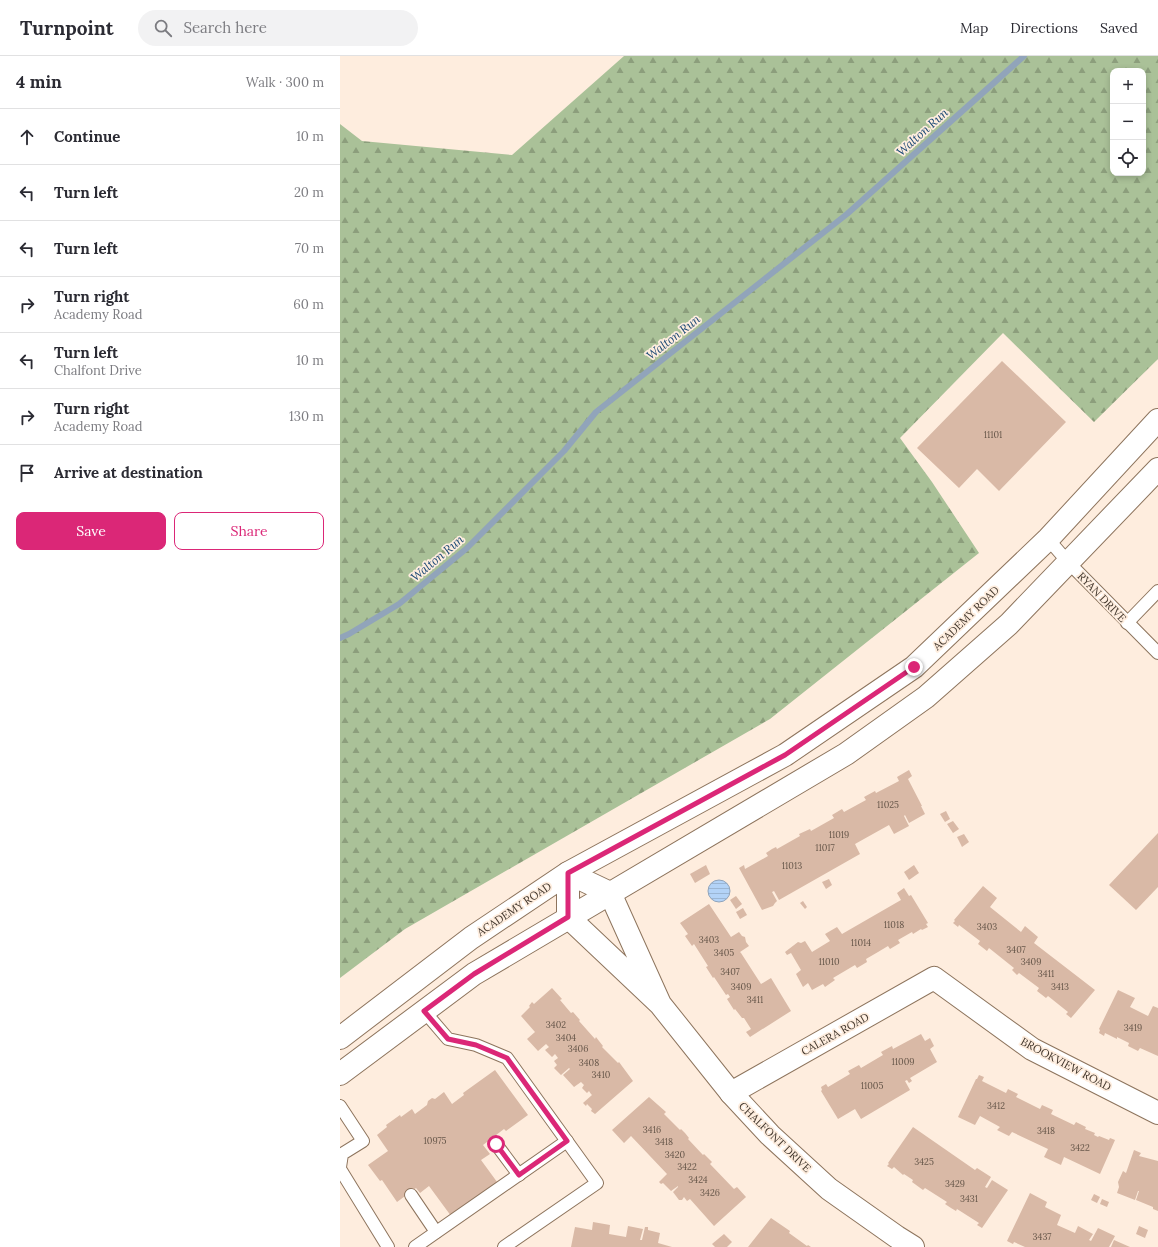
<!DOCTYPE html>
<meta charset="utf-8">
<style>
body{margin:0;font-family:Lora,serif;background:#f2f2f3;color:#2b2b33}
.controls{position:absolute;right:12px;top:12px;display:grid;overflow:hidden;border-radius:8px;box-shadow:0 2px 6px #0003}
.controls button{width:36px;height:36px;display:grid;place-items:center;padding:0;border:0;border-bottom:1px solid #e1e1e2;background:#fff;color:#2b2b33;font:20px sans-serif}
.stop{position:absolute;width:12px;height:12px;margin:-9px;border:3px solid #db2777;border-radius:50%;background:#fff}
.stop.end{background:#db2777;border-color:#fff;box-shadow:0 1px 4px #0008}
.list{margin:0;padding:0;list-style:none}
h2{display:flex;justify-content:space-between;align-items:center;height:52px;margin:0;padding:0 16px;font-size:17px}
h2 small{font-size:13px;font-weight:400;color:#7c7c81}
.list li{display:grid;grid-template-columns:26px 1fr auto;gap:12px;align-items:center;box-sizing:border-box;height:56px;padding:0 16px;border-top:1px solid #e1e1e2}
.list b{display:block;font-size:15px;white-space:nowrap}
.list p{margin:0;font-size:13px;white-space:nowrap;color:#7c7c81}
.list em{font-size:13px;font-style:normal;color:#7c7c81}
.actions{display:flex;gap:8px;padding:12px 16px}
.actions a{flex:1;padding:9px 0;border:1px solid #db2777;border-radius:8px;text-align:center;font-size:14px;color:#db2777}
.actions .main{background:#db2777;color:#fff}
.icon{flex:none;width:22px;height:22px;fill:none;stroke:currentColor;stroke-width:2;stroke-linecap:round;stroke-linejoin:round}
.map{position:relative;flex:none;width:818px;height:1191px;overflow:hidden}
header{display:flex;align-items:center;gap:24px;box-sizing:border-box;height:56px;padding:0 20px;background:#fff;border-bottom:1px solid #e1e1e2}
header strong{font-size:19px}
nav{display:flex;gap:22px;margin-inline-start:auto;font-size:14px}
.search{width:280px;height:36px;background:#f2f2f3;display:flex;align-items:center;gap:10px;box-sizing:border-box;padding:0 14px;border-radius:22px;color:#7c7c81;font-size:15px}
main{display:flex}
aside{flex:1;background:#fff}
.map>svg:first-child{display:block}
.forest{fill:url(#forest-firs);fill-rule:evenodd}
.water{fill:url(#water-rules);stroke:#91a4ba}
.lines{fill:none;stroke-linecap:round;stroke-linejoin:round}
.stream{stroke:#91a4ba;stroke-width:6}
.building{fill:#d9b9a6}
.lane-casing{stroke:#8d745d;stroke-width:14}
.street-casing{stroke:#8d745d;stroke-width:24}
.secondary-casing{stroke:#8d745d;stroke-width:24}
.lane{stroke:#fff;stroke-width:12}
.street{stroke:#fff;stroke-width:22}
.secondary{stroke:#fff;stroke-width:22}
.route{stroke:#db2777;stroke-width:5}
.labels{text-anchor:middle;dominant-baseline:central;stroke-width:3.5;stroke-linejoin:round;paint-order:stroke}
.number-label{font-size:9px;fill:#67574a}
.street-label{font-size:11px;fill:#41362c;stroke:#feedde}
.water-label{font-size:12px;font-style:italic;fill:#194774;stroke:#feedde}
</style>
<header>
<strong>Turnpoint</strong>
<div class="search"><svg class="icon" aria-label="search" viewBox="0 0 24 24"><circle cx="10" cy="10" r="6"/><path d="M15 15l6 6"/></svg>Search here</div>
<nav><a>Map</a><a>Directions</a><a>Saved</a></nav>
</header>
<main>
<aside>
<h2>4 min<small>Walk · 300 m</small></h2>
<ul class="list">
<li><svg class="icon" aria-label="ahead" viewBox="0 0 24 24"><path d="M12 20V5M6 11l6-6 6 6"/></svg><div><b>Continue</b></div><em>10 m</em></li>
<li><svg class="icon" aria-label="left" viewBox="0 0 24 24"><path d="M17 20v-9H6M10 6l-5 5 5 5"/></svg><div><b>Turn left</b></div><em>20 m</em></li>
<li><svg class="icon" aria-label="left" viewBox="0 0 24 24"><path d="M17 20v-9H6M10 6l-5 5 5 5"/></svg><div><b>Turn left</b></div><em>70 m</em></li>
<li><svg class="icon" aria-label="right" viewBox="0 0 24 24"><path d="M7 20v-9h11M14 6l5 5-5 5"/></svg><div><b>Turn right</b><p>Academy Road</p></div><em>60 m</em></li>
<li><svg class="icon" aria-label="left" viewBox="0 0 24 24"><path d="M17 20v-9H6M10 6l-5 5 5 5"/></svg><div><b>Turn left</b><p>Chalfont Drive</p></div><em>10 m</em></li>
<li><svg class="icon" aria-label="right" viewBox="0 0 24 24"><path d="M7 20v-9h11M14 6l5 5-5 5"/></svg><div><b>Turn right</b><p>Academy Road</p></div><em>130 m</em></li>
<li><svg class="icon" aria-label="arrive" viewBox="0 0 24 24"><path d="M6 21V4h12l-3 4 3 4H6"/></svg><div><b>Arrive at destination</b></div></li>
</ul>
<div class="actions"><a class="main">Save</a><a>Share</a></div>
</aside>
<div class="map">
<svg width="818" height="1191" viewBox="0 0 818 1191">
<defs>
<pattern id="forest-firs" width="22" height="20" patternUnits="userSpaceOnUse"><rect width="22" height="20" fill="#aac198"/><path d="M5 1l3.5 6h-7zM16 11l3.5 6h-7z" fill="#8c9e7c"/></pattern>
<pattern id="water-rules" width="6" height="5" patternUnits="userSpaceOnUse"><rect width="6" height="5" fill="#b3d3f7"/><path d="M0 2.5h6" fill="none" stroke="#9bb6d4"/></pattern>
</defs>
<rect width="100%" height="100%" fill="#feedde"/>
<path class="forest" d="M284,0H818V303L754,366L663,277L560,382L592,426L639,497L430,663L65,873L0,922V68L22,85L172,99ZM773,15H803V117H773Z"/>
<circle class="water" cx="379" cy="835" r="11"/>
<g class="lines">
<path class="stream" d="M0,582L9,578L59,548L126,493L224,395L256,356L507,158L684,0"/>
</g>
<g class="building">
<path d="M662,305L726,366L659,435L637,413L619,432L577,392Z"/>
<path d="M569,714L572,720L568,723L582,750H581L585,758L569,767L565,759L564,760L569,770L554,778L549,769L515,788L520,798L439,844L434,835L432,836L437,845L435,847L433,850L422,854L399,812L404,809L405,813L428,800L426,797L432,793L436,791L437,793L460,780L459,778L470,773L471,775L494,762L492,759L502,753L504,756L526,744L524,741L535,735L536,737L559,725L557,721Z"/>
<path d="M606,755L610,763L605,766L600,758Z"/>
<path d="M613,765L619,773L613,777L607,768Z"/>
<path d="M818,777V831L796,854L769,829Z"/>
<path d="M624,778L629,786L622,791L617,781Z"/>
<path d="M366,809L370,818L355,827L350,818Z"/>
<path d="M574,809L579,817L569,824L564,816Z"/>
<path d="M489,823L492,829L486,833L482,826Z"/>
<path d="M643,830L657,842L650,851L681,876L685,870L698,881L694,887L755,934L731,962L726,958L728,956L708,940L706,942L697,935L699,932L679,917L677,919L672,914L674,912L649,892L647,895L638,888L640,885L619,869L618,871L613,867L615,865L614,864Z"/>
<path d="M564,832L569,840L571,839L588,867L586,868L588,871L582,874L581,873L573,878L572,876L558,884L560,887L550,893L548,890L538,896L526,903L527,906L517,912L515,909L493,922L495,924L485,931L483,928L472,934L468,927L463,931L456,918L461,914L451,897L447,899L445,896L458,886L461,887L465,885L472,896L490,885L485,878L497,871L502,878L561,844L557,837Z"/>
<path d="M396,840L402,848L396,853L390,844Z"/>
<path d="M463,845L467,851L465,853L460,847Z"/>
<path d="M369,848L391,881L399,876L402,880L405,881L406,886L409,890L400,896L401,897L421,928L431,922L451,955L410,981L406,976L411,973L404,962H402L395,953L394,954L387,943L390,941L388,938L386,939L374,921L373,922L366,911L368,910L354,888L352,890L345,880L348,878L340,867Z"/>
<path d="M403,852L407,859L400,863L396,856Z"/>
<path d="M212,932L222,943L220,944L231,957L233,956L240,964L239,965L255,983L256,981L259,985L263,990L262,991L278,1007L279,1006L293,1025L255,1058L251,1055L252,1053L247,1048L246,1050L243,1047L252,1039L251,1038L249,1035L247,1037L242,1032L244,1029L241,1026L234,1031L223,1019L230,1013L229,1012L221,1019L214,1012L217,1009L214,1005L218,1002L215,998L212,1001L205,994L209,991L206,988L198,995L187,983L195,976L181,960L190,951L189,950L192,946L194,948Z"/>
<path d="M778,934L795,942L790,951L808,960L813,950L818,952V1000L800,992L798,995L788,990L789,987L777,981V983L765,977L764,980L759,977L760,974L759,973Z"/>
<path d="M581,978L585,985L590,982L594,990L590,993L597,1006L570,1022L572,1025L569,1027L567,1024L565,1025L570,1034L553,1044L521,1063L515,1053L498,1063L481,1035L482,1034L481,1031L486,1028L488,1031L510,1018L508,1015L519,1009L521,1012L543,999L541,996L552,990L553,993Z"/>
<path d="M155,1014L188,1059L166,1075L164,1073L143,1089L150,1098L141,1104L160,1130L114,1164L89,1130L80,1137L76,1132L57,1146L42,1124L40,1125L28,1109L48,1095L37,1079L47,1071L46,1069L60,1059L61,1061L72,1053L75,1058L87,1049L88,1045L92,1042L95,1043L104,1036L112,1048L124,1039L123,1037Z"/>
<path d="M639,1019L644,1021L642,1025L666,1037L668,1033L678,1038L676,1041L700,1053L702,1049L713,1054L711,1058L734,1069L736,1066L746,1071L745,1073L755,1077L754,1079L758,1081L759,1080L769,1084L770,1082L775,1084L760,1118L724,1101L721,1109L704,1101L708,1093L672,1076L669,1080L657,1074L660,1071L640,1060L635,1069L618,1061L636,1023H637Z"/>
<path d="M309,1041L326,1056L324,1058L340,1074L341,1073L345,1077L349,1082L348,1083L363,1099L364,1098L372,1106L370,1108L394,1133L397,1131L406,1141L374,1170L350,1143L347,1145L344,1141L342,1144H339L333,1136L338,1131V1130L331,1135L323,1127L321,1128L319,1126L327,1118L291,1080L284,1087L272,1074Z"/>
<path d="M573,1071L635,1114L637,1112L651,1121L645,1131L647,1132L652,1124L668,1134L642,1172L637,1169L639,1167L617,1153L616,1155L611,1152L605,1148L607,1146L585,1132L583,1134L572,1126L573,1124L564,1118L563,1119L554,1111L552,1113L547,1110L549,1108L548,1107Z"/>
<path d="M794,1094L801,1097L799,1100L818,1105V1155L813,1153V1151L796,1144L799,1135H798L795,1144L777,1137L779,1131L778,1126L783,1115L786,1117Z"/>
<path d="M690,1137L707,1146L705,1151L721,1159L717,1169L735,1177L738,1170L753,1178L749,1184L751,1185L758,1172L775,1180L769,1191H685L674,1186L673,1188L667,1185Z"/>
<path d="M754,1138L760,1141L757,1147L751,1144Z"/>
<path d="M762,1143L769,1146L767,1151L760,1148Z"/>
<path d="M431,1162L450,1175L449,1177L467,1190L468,1189L471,1191H408Z"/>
<path d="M253,1166L270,1169L269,1178L286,1181L288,1170L303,1173L300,1184H302L305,1171H308V1174L320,1177L318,1187L332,1191H231L235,1171L252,1174Z"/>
<path d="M799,1170L808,1174L805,1182L796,1178Z"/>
<path d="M384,1178L392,1186L387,1191H375L372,1188Z"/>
<path d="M774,1184L790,1191H771Z"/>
</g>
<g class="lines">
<defs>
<g id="lane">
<path d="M708,483L728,506L818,597"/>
<path d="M787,567L818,535"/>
<path d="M84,955L108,983L136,989L167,1002L257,1127L164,1191"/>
<path d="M0,1050L23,1085L2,1098L0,1111"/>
<path d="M156,1088L179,1119"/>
<path d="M0,1113L48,1191"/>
<path d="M71,1139L96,1176"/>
<path d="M75,1191L227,1085"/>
</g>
<g id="street">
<path d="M320,948L270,837L228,817V861L320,948L391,1037L430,1079L489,1133L557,1181L573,1191"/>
<path d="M391,1037L594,922L692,993L818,1057"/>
</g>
<g id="secondary">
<path d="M0,982L131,882L228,817L445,699L574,611L708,483L818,364"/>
<path d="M0,1018L134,918L506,698L586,641L669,568L818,413"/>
</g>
</defs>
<use href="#lane" class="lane-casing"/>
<use href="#street" class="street-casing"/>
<use href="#secondary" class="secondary-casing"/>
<use href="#lane" class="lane"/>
<use href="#street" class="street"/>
<use href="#secondary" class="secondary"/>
</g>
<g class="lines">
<path class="route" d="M156,1088L179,1119L227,1085L167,1002L136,989L108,983L84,955L134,918L228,861V817L445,699L574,611"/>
</g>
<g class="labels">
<g class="number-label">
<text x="653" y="378">11101</text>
<text x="548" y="748">11025</text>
<text x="499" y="778">11019</text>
<text x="485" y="791">11017</text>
<text x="452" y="809">11013</text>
<text x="554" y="868">11018</text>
<text x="647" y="870">3403</text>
<text x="369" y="883">3403</text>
<text x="521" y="886">11014</text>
<text x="676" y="893">3407</text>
<text x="384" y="896">3405</text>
<text x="489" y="905">11010</text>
<text x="691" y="905">3409</text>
<text x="390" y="915">3407</text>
<text x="706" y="917">3411</text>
<text x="401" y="930">3409</text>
<text x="720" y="930">3413</text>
<text x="415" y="943">3411</text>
<text x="216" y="968">3402</text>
<text x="793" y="971">3419</text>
<text x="226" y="981">3404</text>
<text x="238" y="992">3406</text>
<text x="563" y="1005">11009</text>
<text x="249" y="1006">3408</text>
<text x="261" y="1018">3410</text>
<text x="532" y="1029">11005</text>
<text x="656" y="1049">3412</text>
<text x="312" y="1073">3416</text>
<text x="706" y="1074">3418</text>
<text x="95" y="1084">10975</text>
<text x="324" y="1085">3418</text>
<text x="740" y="1091">3422</text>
<text x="335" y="1098">3420</text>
<text x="584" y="1105">3425</text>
<text x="347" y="1110">3422</text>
<text x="358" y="1123">3424</text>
<text x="615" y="1127">3429</text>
<text x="370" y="1136">3426</text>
<text x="629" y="1142">3431</text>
<text x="702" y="1180">3437</text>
</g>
<g class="street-label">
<text transform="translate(762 541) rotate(46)">RYAN DRIVE</text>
<text transform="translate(626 562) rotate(-44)">ACADEMY ROAD</text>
<text transform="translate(174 853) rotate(-34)">ACADEMY ROAD</text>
<text transform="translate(495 978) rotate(-29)">CALERA ROAD</text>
<text transform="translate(726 1008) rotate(28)">BROOKVIEW ROAD</text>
<text transform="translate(435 1081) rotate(44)">CHALFONT DRIVE</text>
</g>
<g class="water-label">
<text transform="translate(582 76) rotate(-42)">Walton Run</text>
<text transform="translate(333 281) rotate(-38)">Walton Run</text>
<text transform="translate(97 502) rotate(-40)">Walton Run</text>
</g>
</g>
</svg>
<div class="controls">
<button>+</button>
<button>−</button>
<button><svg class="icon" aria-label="locate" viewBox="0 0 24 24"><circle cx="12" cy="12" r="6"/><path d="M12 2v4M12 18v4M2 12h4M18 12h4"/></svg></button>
</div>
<div class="stop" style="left:156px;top:1088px"></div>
<div class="stop end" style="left:574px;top:611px"></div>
</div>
</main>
